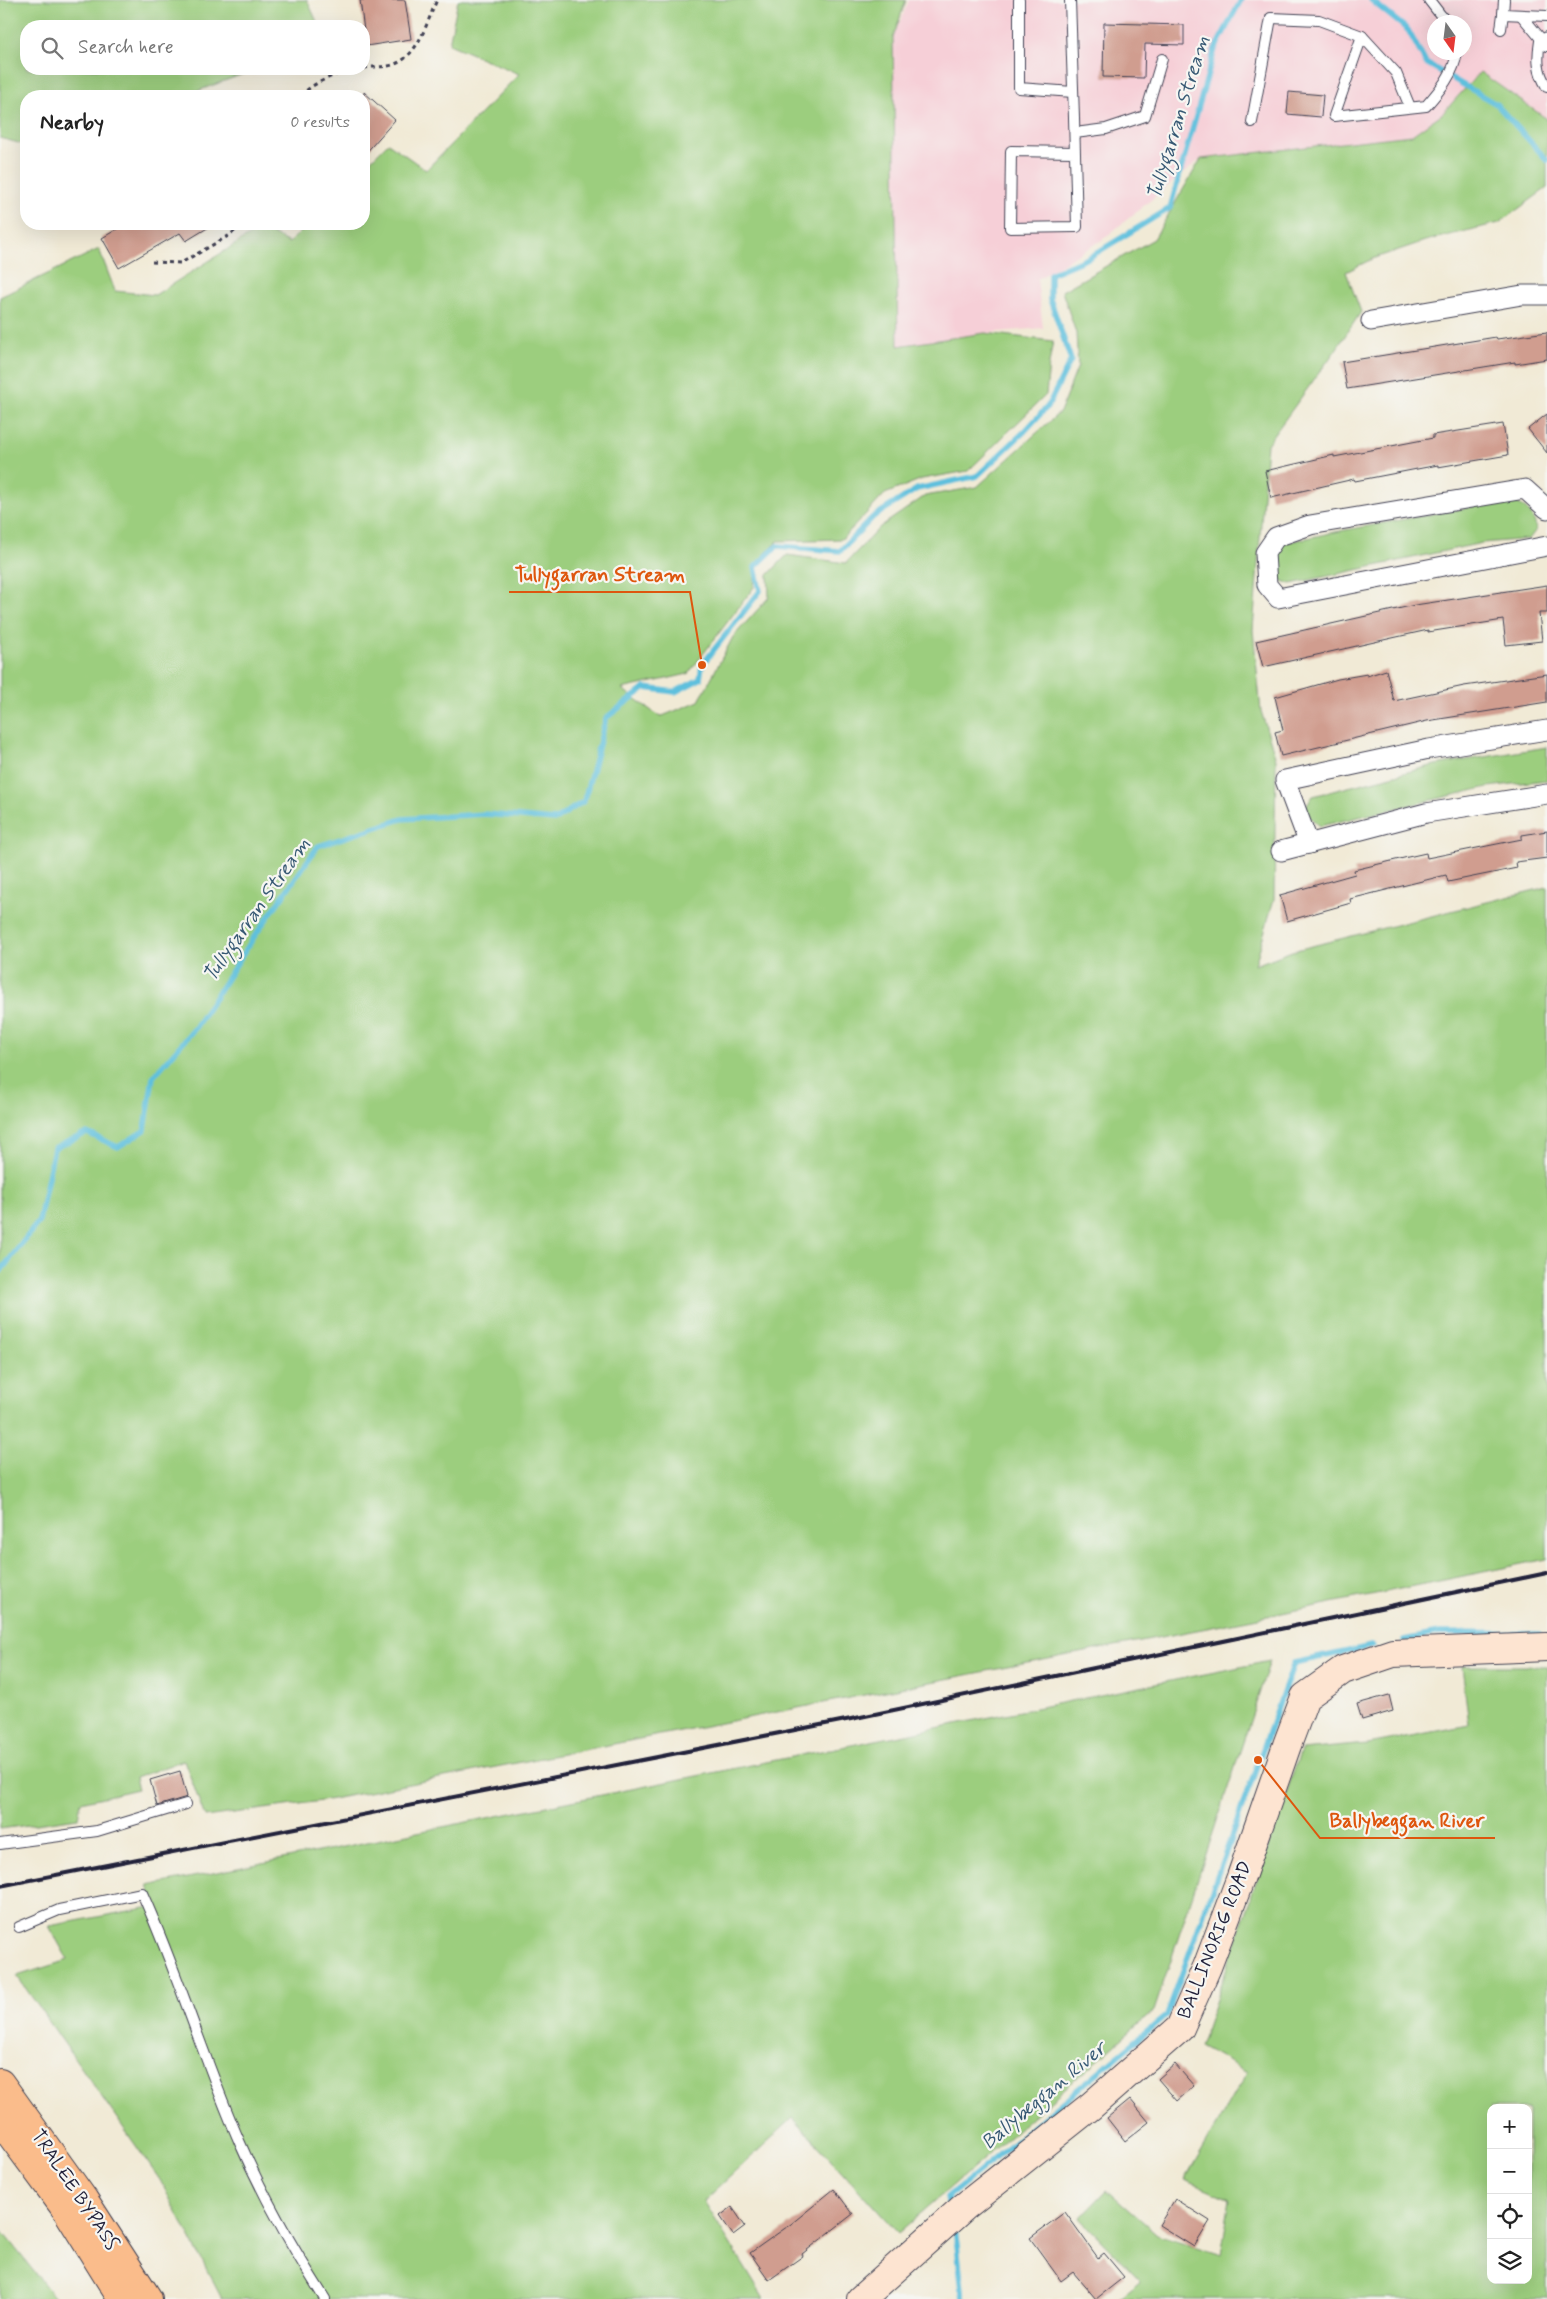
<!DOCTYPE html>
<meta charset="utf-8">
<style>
body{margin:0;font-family:Mynerve,sans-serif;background:#f2f2f2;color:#222}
.controls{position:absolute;right:15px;bottom:15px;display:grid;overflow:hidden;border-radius:10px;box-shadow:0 5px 20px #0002}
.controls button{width:45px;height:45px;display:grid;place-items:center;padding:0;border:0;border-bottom:1px solid #e0e0e0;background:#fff;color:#222;font:25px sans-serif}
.compass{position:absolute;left:1427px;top:15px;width:45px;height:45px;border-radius:50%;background:#fff;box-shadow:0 5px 20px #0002;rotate:166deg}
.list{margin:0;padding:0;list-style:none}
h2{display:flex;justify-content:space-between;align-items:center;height:65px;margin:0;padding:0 20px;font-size:21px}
h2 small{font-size:16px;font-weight:400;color:#767676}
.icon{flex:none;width:28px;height:28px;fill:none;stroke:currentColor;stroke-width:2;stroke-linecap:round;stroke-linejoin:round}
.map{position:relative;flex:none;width:1547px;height:2299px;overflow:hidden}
.search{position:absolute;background:#fff;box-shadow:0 5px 20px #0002;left:20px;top:20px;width:350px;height:55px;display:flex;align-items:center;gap:12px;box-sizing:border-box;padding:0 18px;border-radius:20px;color:#767676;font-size:19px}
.panel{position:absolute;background:#fff;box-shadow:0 5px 20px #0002;left:20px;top:90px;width:350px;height:140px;border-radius:20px}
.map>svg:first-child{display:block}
.built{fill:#f6cfd7;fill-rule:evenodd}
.green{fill:#9cce7e;stroke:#5f785c;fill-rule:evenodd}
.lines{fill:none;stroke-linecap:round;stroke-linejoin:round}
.stream{stroke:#5fc0dd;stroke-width:5.5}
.building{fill:#d09d8f}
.lane-casing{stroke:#414052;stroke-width:12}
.street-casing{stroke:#414052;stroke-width:21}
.secondary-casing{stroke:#414052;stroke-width:30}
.primary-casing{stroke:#414052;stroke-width:30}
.path{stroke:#414052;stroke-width:3;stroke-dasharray:4 4;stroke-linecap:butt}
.lane{stroke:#fff;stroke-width:10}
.street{stroke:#fff;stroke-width:19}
.secondary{stroke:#fde4d1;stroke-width:28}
.primary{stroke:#fabc8b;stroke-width:28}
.rail{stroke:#22223b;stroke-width:4}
.labels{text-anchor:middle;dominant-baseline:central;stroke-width:4.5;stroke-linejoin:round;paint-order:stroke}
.street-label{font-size:19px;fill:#22223b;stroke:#f6f6f2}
.water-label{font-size:20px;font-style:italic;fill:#375974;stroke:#f6f6f2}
.leader{fill:none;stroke:#de560e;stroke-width:2}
.callout-dot{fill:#de560e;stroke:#f6f6f2;stroke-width:2}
.callout-label{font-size:20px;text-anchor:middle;font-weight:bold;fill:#de560e;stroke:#f6f6f2;stroke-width:4.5;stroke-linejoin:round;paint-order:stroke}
</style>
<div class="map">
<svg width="1547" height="2299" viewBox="0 0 1547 2299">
<rect width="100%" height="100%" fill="#f6f6f2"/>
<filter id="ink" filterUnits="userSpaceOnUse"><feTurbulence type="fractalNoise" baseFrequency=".02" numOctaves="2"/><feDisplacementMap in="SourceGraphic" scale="10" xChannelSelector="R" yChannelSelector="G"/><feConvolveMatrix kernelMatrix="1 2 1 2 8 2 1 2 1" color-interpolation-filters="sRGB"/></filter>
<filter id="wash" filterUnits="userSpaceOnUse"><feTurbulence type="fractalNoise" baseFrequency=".0096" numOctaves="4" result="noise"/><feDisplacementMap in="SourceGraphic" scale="20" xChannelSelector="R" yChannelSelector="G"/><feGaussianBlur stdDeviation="1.12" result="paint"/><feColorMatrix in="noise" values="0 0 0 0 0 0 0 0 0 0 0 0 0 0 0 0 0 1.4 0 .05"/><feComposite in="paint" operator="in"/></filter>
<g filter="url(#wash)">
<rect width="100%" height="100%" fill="#f1ead6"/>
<path class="built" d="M909,0H1547V119L1480,72L1443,113L1412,135L1201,159L1102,240L1037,279L1043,328L985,333L898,347L893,38ZM1434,22H1464V52H1434Z"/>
<g class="green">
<path d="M0,0H307L319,26H26V69H279L254,70L184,96H26V145L0,138Z"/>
<path d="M458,0H906L893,38L898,346L985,333L1053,341L1049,364L1046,395L968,471L922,479L885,494L842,539L778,541L757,562L754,587L688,674L622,689L660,717L699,701L733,637L769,597L768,575L787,555L846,563L880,527L925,496L977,487L1060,412L1078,366L1076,333L1062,291L1154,239L1201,159L1412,135L1443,113L1480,72L1547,119V188L1499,223L1425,241L1372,259L1346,272L1361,312L1335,351L1267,444L1253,630L1261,711L1276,759L1274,899L1255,965L1292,951L1547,887V1559L1248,1620L322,1801L205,1817L184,1760L135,1778L138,1789L81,1802L78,1818L0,1829V297L99,249L115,291L155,295L261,228L289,243L308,224H364V167L388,143L426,170L519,74L449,44Z"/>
<path d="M1509,500C1524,505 1535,514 1536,530L1529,539L1482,543L1291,584L1276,579L1273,558L1279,544L1340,531Z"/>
<path d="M1547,747V780L1488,787L1320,826L1305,813L1307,804L1313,796L1435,765Z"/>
<path d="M1270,1661L1154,2011L898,2233L793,2118L704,2201L764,2299H222L160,2180L17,1976L68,1960L49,1926L156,1906L148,1886Z"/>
<path d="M1462,1666H1547V2299H1118L1141,2281L1080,2218L1107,2190L1157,2234L1221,2255L1230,2199L1185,2180L1247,2072L1200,2046L1301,1750L1368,1744L1469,1725ZM1491,2108H1528V2280H1491Z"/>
<path d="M0,2229L55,2298V2299H0Z"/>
</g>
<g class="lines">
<g class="stream">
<path d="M1371,0L1408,30L1426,63L1496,104L1547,160"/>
<path d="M0,1272L39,1221L54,1148L87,1133L118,1147L145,1130L153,1077L195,1028L254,937L318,846L402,819L485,814L555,820L584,801L606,718L645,688L675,692L700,679L702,665L760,591L755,567L777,546L840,551L873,517L917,489L977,476L1024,432L1048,406L1071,360L1050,299V274L1088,258L1170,208L1215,49L1241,0"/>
<path d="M1404,1640L1439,1633L1539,1634"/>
<path d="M949,2205L947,2198L1167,2015L1294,1663L1372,1646"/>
<path d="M955,2227L963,2299"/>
</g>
</g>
<g id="blocks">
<g class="building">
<path d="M360,0H405L411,39L366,46Z"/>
<path d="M1104,23L1184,25V45L1145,44L1144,78L1103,77Z"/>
<path d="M364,92L395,120L364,155Z"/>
<path d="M1289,92L1323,95L1321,117L1287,114Z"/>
<path d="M126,224H214L186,241L180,233L119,268L102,238Z"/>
<path d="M1547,332V359L1515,364V362L1347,389L1342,362L1496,337L1497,339Z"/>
<path d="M1547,414V453L1528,429Z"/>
<path d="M1503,424L1508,455L1438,467V465L1355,481L1354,479L1271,498L1265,471L1334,455V457L1433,438V435Z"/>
<path d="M1547,585V613H1539L1542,641L1506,645L1503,620L1428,632V630L1263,667L1256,641L1415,605Z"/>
<path d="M1386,670L1394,701L1464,686L1547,674V702L1427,721L1281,756L1275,732L1283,730L1275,697L1338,679L1367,674V676Z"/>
<path d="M1547,831V858L1516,862L1517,868L1448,882L1446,875L1350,899L1351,903L1287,921L1280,895L1355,874L1354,870L1408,857L1426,853L1427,858L1522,839V835Z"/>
<path d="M1389,1695L1393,1711L1362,1720L1357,1704Z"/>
<path d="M180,1771L187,1797L157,1806L150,1780Z"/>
<path d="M1175,2064L1194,2086L1177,2101L1158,2079Z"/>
<path d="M1130,2099L1149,2122L1125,2141L1107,2118Z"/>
<path d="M834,2189L853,2214L802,2254L803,2256L769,2280L750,2253L791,2224Z"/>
<path d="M1175,2199L1210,2221L1194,2247L1159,2225Z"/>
<path d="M732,2207L745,2226L733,2235L720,2216Z"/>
<path d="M1065,2212L1098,2258L1104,2253L1124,2277L1096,2299L1073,2272L1061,2281L1030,2238Z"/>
</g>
</g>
</g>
<g filter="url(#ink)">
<use href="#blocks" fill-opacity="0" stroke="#414052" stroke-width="1"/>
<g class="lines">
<defs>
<g id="lane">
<path d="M1019,0V88L1073,92"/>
<path d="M1070,0C1073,76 1075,151 1077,227L1010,228L1011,151L1075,152"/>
<path d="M1429,0L1446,22"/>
<path d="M1504,0L1503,14L1547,16"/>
<path d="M1521,15L1547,46"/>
<path d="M1501,29L1503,14"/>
<path d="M1362,36L1334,116L1426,106C1440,90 1454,74 1457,52"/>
<path d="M1547,37L1540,41C1537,59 1537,71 1547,87"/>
<path d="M1252,122L1271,18L1319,20L1362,36L1396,73L1410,107"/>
<path d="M1075,133L1106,129L1145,116L1162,59"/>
<path d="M0,1844L97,1831L186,1804"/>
<path d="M19,1927L59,1910L142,1893C179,1975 204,2061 240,2143C264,2198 293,2249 325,2299"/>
</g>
<g id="street">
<path d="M1371,321L1522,295H1547"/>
<path d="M1547,509L1525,489L1310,525L1276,537L1265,553L1267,585L1278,598L1547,546"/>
<path d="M1309,844L1285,780L1429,749L1547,730"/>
<path d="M1281,851L1426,813L1547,794"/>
</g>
<path id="secondary" d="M861,2299L964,2207L1091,2106L1180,2028L1207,1967L1241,1877L1287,1745L1305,1697L1343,1670L1393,1653L1547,1647"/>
<g id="primary">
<path d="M0,2083L84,2200L148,2299"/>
<path d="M0,2120L68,2212L122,2299"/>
</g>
</defs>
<use href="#lane" class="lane-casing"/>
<use href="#street" class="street-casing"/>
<use href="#secondary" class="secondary-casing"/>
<use href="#primary" class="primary-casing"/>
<g class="path">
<path d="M364,68C373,66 386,68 395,64C419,55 427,21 437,0"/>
<path d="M301,96C309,84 342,71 357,69"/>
<path d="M152,262L181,263L230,235L242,224"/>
</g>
<use href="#lane" class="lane"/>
<use href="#street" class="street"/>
<use href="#secondary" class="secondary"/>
<use href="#primary" class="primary"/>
<path class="rail" d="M0,1886L851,1719L1547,1573"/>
</g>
</g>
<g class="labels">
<g class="street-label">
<text transform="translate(1215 1940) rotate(-68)">BALLINORIG ROAD</text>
<text transform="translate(75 2190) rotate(56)">TRALEE BYPASS</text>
</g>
<g class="water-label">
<text transform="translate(1179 118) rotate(-73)">Tullygarran Stream</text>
<text transform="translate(257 910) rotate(-55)">Tullygarran Stream</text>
<text transform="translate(1044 2096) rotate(-40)">Ballybeggan River</text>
</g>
</g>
<path class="leader" d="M702 665L690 592H509M1258 1760L1320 1838H1495"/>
<g class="callout-dot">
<circle cx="702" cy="665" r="5"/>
<circle cx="1258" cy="1760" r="5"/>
</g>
<g class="callout-label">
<text x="600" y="581">Tullygarran Stream</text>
<text x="1407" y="1827">Ballybeggan River</text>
</g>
</svg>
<div class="controls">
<button>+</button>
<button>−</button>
<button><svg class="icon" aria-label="locate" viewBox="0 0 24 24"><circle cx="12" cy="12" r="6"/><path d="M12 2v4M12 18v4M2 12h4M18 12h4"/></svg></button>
<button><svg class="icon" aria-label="layers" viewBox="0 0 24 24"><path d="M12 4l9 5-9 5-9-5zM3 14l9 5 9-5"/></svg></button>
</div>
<svg class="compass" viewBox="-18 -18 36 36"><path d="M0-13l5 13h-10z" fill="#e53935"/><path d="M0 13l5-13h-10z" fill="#767676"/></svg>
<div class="search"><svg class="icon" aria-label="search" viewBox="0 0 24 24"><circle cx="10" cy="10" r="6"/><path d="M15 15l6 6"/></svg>Search here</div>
<section class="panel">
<h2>Nearby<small>0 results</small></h2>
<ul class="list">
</ul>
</section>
</div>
